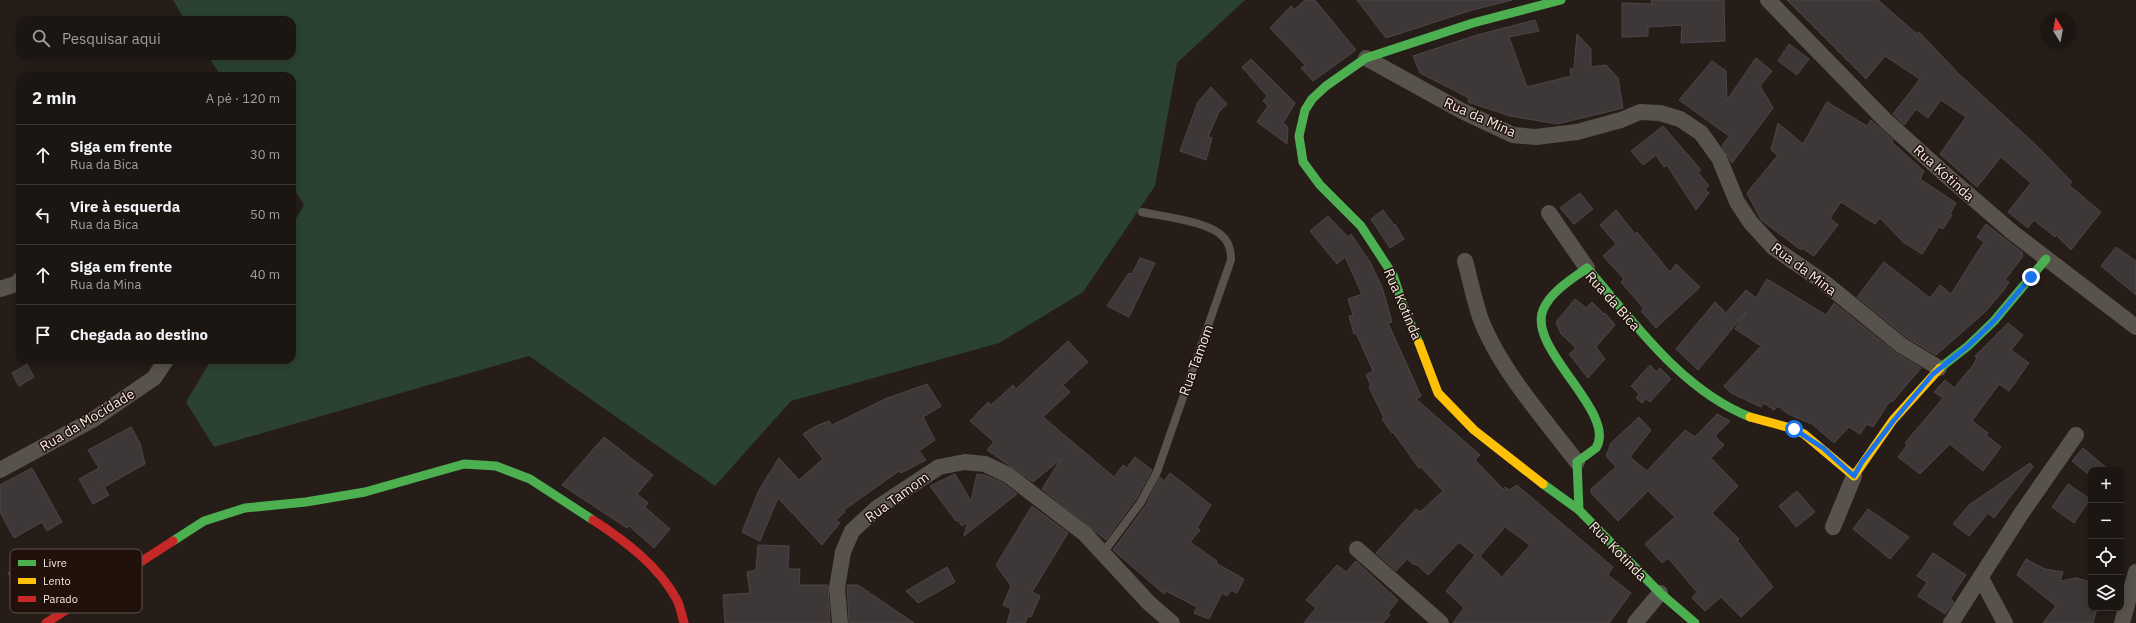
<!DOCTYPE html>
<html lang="pt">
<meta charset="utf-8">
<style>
body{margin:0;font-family:"IBM Plex Sans",sans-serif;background:#251f1c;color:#f1f3f6}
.controls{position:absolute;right:12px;bottom:12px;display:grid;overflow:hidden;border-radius:8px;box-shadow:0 2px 10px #0003}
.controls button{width:36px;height:36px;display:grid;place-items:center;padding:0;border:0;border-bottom:1px solid #3a3533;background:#1c1613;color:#f1f3f6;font:20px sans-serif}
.compass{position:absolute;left:2040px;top:12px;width:36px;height:36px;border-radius:50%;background:#1c1613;box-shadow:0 2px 10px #0003;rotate:349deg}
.stop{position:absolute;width:12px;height:12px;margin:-9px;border:3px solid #1a73e8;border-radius:50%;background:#fff}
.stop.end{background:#1a73e8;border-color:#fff;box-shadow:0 1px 4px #0008}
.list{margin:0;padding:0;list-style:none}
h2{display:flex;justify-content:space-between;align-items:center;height:52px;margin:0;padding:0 16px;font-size:17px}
h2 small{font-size:13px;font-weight:400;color:#a09fa0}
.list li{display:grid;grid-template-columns:26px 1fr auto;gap:12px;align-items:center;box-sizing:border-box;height:60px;padding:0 16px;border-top:1px solid #3a3533}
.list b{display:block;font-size:15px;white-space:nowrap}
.list p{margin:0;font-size:13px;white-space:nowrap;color:#a09fa0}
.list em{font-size:13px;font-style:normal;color:#a09fa0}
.icon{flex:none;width:22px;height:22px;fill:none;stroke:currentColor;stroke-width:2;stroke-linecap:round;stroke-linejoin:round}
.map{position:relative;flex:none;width:2136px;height:623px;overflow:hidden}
.search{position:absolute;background:#1c1613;box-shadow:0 2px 10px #0003;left:16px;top:16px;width:280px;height:44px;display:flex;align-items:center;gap:10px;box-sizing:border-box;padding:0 14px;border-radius:12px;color:#a09fa0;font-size:15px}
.panel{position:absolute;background:#1c1613;box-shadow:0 2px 10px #0003;left:16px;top:72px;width:280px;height:292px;border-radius:12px}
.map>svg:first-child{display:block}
.green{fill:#2b4232}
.building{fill:#3e3738;stroke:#4c4647;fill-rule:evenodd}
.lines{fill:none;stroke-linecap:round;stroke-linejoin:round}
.lane{stroke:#58524c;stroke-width:8}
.street{stroke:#58524c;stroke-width:16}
.fast{stroke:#4caf50;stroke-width:9}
.slow{stroke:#ffc107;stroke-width:9}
.jam{stroke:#c62828;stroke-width:9}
.route{stroke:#1a73e8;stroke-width:5}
.labels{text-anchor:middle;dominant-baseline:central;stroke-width:3;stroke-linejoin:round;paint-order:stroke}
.street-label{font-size:14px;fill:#f5e9e4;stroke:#21110b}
.key{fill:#21110b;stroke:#61524c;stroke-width:1}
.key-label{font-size:11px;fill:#f5e9e4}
</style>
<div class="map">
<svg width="2136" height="623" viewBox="0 0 2136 623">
<rect width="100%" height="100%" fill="#261d19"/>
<path class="green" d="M173,0H1245L1177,63L1155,186L1083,292L999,343L791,401L715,486L529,356L214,447L186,402L211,360H292V225L304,205L292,186V76H221L208,56H292V20H185Z"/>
<g class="building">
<path d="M1305,0H1315L1356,50L1313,81L1301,68L1305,65L1270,28L1291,6L1294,10Z"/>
<path d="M1357,0H1512L1469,11L1386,38Z"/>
<path d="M1651,0H1724L1725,41L1681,43L1682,25L1648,27V36L1622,37V3L1652,4Z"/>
<path d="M1787,0H1878L1917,34L1919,32L1960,75L2038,147L2072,182L2069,185L2101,212L2071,250L2056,235L2055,237L2034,220L2028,228L2008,212L2031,183L2001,157L1977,187L1940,154L1966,117L1941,100L1928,118L1916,109L1904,125L1893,114L1920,79L1885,56L1866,79Z"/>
<path d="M1535,20L1539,31L1509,37L1527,87L1571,76L1570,69L1574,68L1577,34L1591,49V67L1606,65L1618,78L1623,108L1557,124L1510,116L1468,102L1469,98L1420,73L1413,56L1477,35Z"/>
<path d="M1789,44L1809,59L1797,75L1778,61Z"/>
<path d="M1756,58L1772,71L1760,86L1773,108L1732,163L1722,146L1729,136L1679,100L1712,61L1726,71L1727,100Z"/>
<path d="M1251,59L1295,103L1283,123L1288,127L1287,144L1257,122L1268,106L1263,101L1267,96L1242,67Z"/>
<path d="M1211,87L1227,104L1219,112L1208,137L1212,138L1206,160L1180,151L1198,102Z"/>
<path d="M1827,102L1867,126L1871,120L1893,140L1892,142L1924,171L1920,179L1956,203L1950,214L1952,215L1943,229L1939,227L1922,254L1903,242L1880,218L1875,224L1841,202L1830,218L1838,225L1814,256L1802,248L1801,250L1761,220L1747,193L1778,155L1771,150L1778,123L1803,144Z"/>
<path d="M1663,126L1701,170L1698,172L1709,186L1705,189L1709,193L1696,210L1667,165L1664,167L1656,155L1643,165L1631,151Z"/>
<path d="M1580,193L1593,209L1574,224L1560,208Z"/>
<path d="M1383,210L1394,225L1395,224L1404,239L1390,248L1371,219Z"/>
<path d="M1616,210L1635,234L1637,232L1670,272L1676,264L1700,287L1656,328L1641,311L1644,309L1621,282L1624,279L1603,256L1616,244L1600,225Z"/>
<path d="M1328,216L1348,237L1351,234L1370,262L1382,287L1392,322L1388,323L1421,396L1416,399L1480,455L1475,460L1503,489L1505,487L1509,490L1517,485L1613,567L1608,575L1631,593L1609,623H1453L1464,608L1446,591L1475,555L1459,542L1428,575L1416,564L1414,565L1407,559L1396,571L1376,553L1416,509L1420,512L1443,491L1421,467L1419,468L1393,432L1392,433L1382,419L1384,418L1369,387L1371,386L1366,375L1373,371L1356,333L1354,334L1349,316L1353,315L1348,299L1362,294L1345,257L1337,264L1310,231ZM1505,527L1530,545L1502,577L1480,556Z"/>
<path d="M1986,224L2022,252L2023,256L2005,280L2009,282L2004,290L1985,312L1936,355L1906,337L1857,297L1884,262L1930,298L1940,285L1951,294L1984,242L1977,237Z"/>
<path d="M2116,247L2136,261V295L2101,266Z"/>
<path d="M1140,258L1155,263L1129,317L1107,306L1129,273L1132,274Z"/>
<path d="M1767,279L1826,315L1834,303L1895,352L1921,368L1892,402L1890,401L1873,427L1867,424L1860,434L1849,427L1834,443L1812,424L1788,414L1778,406L1774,410L1764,403L1761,407L1731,393L1724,386L1761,346L1735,329L1746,312L1698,370L1676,349L1715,302L1726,313L1746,290L1756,298Z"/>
<path d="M1575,299L1586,308L1592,302L1604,314L1605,313L1615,325L1596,347L1605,359L1588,378L1569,354L1576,348L1561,334L1556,322Z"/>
<path d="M2008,323L2023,335L2011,350L2029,363L2009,391L1999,384L1972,421L1988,433L1986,435L2001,447L1983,471L1950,444L1920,474L1898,457L1907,445L1905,443L1943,398L1934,392L1945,380L1954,388L1974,364L1977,357L1975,356Z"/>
<path d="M1068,341L1088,362L1063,385L1070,392L1043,417L1114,477L1123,465L1127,468L1135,457L1152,470L1136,499L1106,540L1042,489L1061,459L1033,482L987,450L994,442L970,421L988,402L991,405L1013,385L1016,389Z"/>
<path d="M27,364L34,377L19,386L12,373Z"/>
<path d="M1650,365L1657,372L1660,368L1671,379L1650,402L1646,399L1642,403L1636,398L1639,394L1631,386Z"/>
<path d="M927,384L941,406L923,417L935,440L919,451L926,460L901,473L899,471L844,510L845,512L836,520L840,523L822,545L778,498L760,541L742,532L759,490L779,458L799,480L823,459L803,434L816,426L829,421L832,425L885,399Z"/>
<path d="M1717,414L1730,421L1715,436L1724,445L1711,458L1738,486L1712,513L1739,539L1737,540L1773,587L1741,617L1721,597L1705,611L1692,598L1697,592L1668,558L1662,563L1645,544L1675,517L1648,491L1618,521L1591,493V489L1616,467L1606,456L1611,443L1639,417L1651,430L1630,457L1647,471L1685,430L1695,437Z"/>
<path d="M131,427L140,443L145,464L104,487L109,495L93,504L79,479L99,468L88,450Z"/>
<path d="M604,437L653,475L637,494L648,503L645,507L670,529L654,548L629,526L627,528L562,485Z"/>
<path d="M2083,448L2109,470H2091L2088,474L2072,461Z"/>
<path d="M2030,463L2033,467L1994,518L1988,513L1969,536L1953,524L1969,505Z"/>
<path d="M32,468L62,522L47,531L42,522L14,538L0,512V485Z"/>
<path d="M1170,473L1211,505L1197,528L1200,530L1190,542L1217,561L1216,563L1244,579L1237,593L1231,590L1227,596L1222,593L1209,619L1194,613L1197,607L1166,591L1164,594L1113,550L1146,505L1160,477L1164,481Z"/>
<path d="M955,474L971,501L977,474L985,475L1003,483L1017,494L964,536L967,524L966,523L962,526L958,520L956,521L930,486Z"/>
<path d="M2068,484L2090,499L2074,523L2052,507Z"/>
<path d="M1797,491L1815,512L1796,527L1779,506Z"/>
<path d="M1032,506L1068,533L1032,592L1040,596L1031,617L1028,616L1025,623H1007L1011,609L1003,605L1011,586L996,565Z"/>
<path d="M1868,509L1909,537L1890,559L1853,529Z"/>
<path d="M758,545L789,546L788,569H800L799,585H828L830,623H725L723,595L750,593L747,572L756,570Z"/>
<path d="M1933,553L1966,575L1950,599L1954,602L1945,614L1918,596L1927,582L1917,576Z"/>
<path d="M2026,559L2045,569L2063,572L2060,581L2076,578L2091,582V608H2097L2093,623H2043L2056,606L2017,575Z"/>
<path d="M1356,561L1398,600L1388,613L1390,615L1383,623H1304L1316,608L1306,600L1337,565L1346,572Z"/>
<path d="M23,564L34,580L18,590L8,573Z"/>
<path d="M947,567L955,582L918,603L906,591Z"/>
<path d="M847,585H858L914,623H849Z"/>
</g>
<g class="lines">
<path class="lane" d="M1103,553L1141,502L1157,472L1231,260C1231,252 1230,245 1225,239C1212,221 1163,217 1142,212"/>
<g class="street">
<path d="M1768,0L1886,121L1947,176L2012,232L2136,327"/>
<path d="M1366,58L1462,111L1513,135L1536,137L1577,132L1621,120L1640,112L1660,113L1680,119L1701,133L1719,158L1737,202L1751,223L1774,248L1825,283L1901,345L1939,368"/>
<path d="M1549,213L1587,268"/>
<path d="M1465,261C1470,279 1474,299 1480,317C1498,367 1545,420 1577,462"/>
<path d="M0,289L16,284L20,280"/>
<path d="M0,470L94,419L154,378L166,360"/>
<path d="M1833,527L1854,476"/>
<path d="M1357,549L1441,623"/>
<path d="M1981,578L2005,623"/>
<path d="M840,623L837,588L843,552L852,531L877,508L939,467L965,462L985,464L1008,475L1085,534L1149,603L1172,623"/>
<path d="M1635,623L1660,593"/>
<path d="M1951,623L2023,511L2076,435"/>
<path d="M2122,623L2136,572"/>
</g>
<g class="fast">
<path d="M1419,343L1405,311L1393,275L1361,226L1320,185L1303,162L1299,136L1305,110L1312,99L1326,86L1366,58L1473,23L1561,0"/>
<path d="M1940,368L1968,346L1994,321L2046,259"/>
<path d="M1543,484L1579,510L1660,593L1695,623"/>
<path d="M1579,510L1577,462L1596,448C1618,413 1527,349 1543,310C1550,292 1572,279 1587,268C1634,322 1681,390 1750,417"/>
<path d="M173,541L204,521L245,508L306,502L365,492L464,464L496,466L530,479L593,520"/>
</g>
<g class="slow">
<path d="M1419,343L1438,393L1474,430L1543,484"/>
<path d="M1750,417L1794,429L1804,434L1854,476L1893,420L1940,368"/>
</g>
<g class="jam">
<path d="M593,520C624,540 659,566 677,600C680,606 682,616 684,623"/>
<path d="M46,623L173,541"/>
</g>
</g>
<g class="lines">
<path class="route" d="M1794,429L1823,448L1854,476L1862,462L1894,420L1933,374L1968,346L1994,321L2031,277"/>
</g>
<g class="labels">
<g class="street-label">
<text transform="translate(1480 117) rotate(24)">Rua da Mina</text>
<text transform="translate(1944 173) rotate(42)">Rua Kotinda</text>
<text transform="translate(1804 269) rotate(37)">Rua da Mina</text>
<text transform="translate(1613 301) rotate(48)">Rua da Bica</text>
<text transform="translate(1403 304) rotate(67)">Rua Kotinda</text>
<text transform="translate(1196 360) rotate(-70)">Rua Tamom</text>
<text transform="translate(87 420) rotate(-31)">Rua da Mocidade</text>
<text transform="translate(897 497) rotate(-36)">Rua Tamom</text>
<text transform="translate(1618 551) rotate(46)">Rua Kotinda</text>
</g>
</g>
<rect x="10" y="549" width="132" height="64" rx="6" class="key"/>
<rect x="18" y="560" width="18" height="6" fill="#4caf50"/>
<rect x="18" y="578" width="18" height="6" fill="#ffc107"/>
<rect x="18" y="596" width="18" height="6" fill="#c62828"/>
<g class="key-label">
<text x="43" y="567">Livre</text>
<text x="43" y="585">Lento</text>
<text x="43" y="603">Parado</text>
</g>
</svg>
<div class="controls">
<button>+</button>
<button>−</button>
<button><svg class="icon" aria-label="locate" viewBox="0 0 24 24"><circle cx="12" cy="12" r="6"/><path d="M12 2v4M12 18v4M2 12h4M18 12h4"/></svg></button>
<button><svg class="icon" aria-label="layers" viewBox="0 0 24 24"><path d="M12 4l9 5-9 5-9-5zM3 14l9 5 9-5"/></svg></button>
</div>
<svg class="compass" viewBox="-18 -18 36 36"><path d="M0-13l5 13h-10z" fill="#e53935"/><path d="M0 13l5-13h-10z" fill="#a09fa0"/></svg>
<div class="stop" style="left:1794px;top:429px"></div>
<div class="stop end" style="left:2031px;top:277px"></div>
<div class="search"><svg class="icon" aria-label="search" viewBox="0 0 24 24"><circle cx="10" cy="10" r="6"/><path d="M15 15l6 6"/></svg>Pesquisar aqui</div>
<section class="panel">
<h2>2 min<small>A pé · 120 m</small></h2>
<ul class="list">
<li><svg class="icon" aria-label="ahead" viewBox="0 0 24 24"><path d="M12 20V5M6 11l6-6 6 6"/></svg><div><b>Siga em frente</b><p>Rua da Bica</p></div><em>30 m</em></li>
<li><svg class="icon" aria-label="left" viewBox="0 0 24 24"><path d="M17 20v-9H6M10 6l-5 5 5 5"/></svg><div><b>Vire à esquerda</b><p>Rua da Bica</p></div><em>50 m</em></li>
<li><svg class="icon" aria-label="ahead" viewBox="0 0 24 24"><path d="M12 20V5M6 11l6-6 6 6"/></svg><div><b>Siga em frente</b><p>Rua da Mina</p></div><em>40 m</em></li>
<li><svg class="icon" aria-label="arrive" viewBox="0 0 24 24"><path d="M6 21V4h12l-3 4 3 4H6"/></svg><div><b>Chegada ao destino</b></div></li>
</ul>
</section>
</div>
